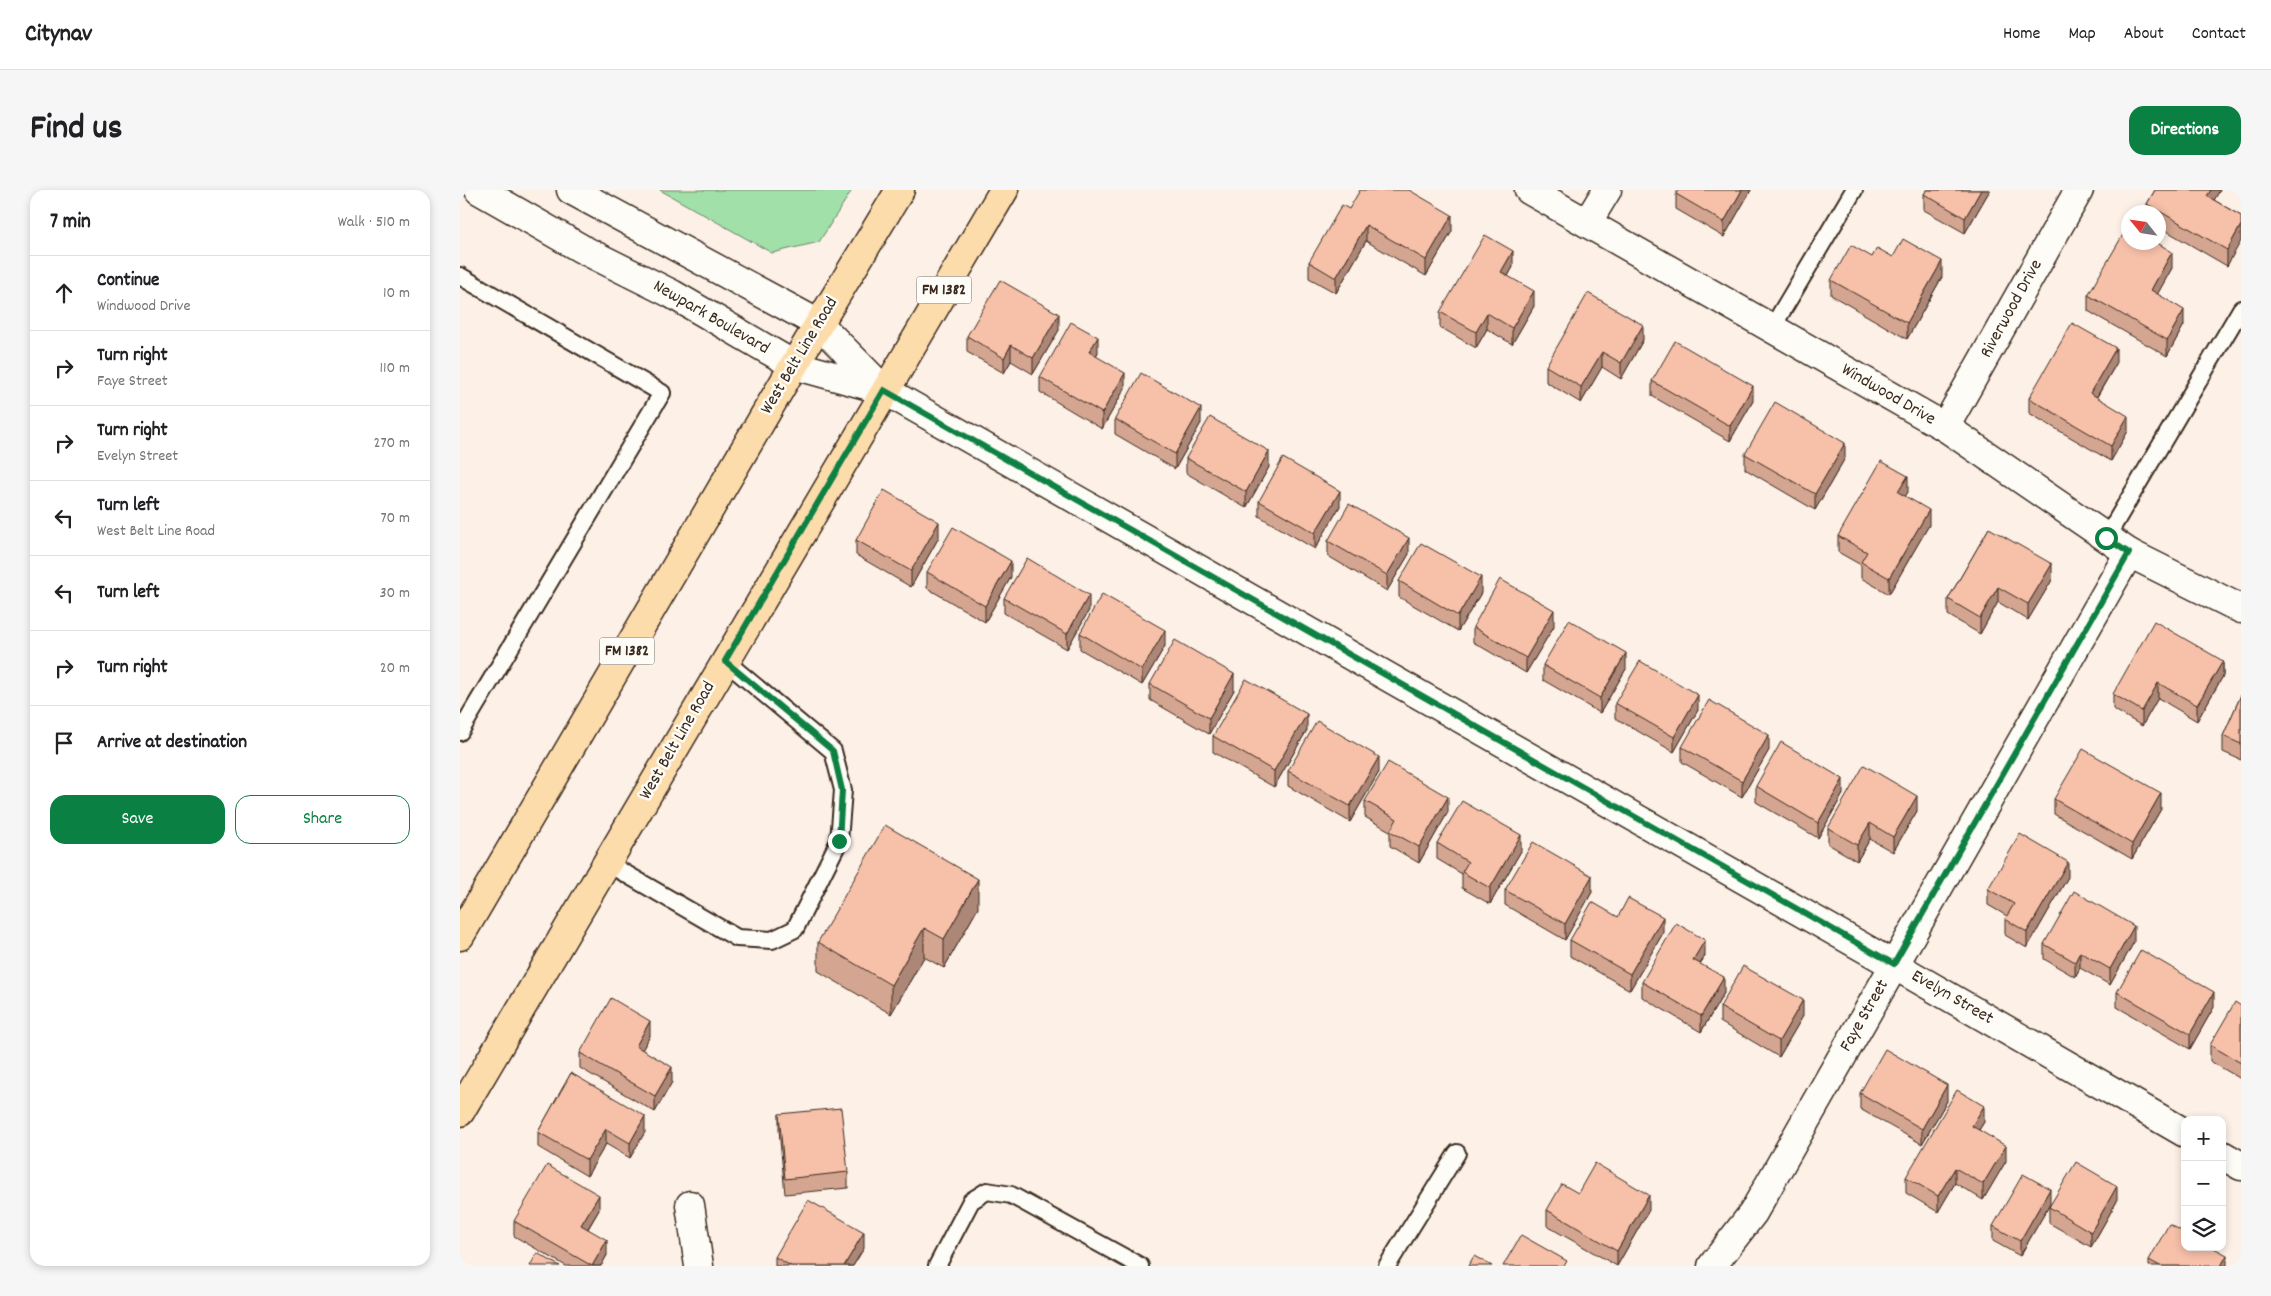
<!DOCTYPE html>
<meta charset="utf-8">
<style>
body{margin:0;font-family:Dekko,sans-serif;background:#f6f6f6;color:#202124}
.controls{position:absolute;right:15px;bottom:15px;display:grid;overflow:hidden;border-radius:10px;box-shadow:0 2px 8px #0003}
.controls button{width:45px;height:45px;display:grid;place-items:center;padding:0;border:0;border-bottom:1px solid #e0e0e0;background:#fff;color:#202124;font:25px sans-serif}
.compass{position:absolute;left:1661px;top:15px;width:45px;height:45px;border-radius:50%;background:#fff;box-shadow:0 2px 8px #0003;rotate:300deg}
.stop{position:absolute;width:15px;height:15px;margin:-11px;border:4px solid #0b8043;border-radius:50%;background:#fff}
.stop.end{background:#0b8043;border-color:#fff;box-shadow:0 1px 5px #0008}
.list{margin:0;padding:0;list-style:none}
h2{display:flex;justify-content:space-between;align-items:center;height:65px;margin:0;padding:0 20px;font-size:21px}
h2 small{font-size:16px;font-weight:400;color:#757577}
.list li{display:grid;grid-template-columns:32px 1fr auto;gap:15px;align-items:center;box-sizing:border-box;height:75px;padding:0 20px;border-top:1px solid #e0e0e0}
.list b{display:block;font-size:19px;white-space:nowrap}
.list p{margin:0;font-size:16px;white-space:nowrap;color:#757577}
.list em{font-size:16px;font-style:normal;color:#757577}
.actions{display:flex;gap:10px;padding:15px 20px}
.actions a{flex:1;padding:11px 0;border:1px solid #0b8043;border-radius:15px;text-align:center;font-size:18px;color:#0b8043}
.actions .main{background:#0b8043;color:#fff}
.icon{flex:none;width:28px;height:28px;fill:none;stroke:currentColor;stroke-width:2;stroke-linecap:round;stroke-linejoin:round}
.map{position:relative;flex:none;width:1781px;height:1076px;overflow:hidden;border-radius:15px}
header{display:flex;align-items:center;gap:30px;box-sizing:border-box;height:70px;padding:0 25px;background:#fff;border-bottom:1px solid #e0e0e0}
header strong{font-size:24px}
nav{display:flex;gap:28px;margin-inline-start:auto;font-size:18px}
.intro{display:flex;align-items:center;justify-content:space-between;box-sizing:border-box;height:120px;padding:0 30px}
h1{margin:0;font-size:35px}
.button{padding:12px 22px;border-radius:15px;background:#0b8043;color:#fff;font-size:18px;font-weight:700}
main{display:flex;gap:30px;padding:0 30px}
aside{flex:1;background:#fff;border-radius:15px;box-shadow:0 2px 8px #0003}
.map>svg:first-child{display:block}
.green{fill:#a1e0a9;stroke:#6e8564}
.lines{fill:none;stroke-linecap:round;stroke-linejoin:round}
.service-casing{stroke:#3b2a1e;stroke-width:20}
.minor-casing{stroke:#3b2a1e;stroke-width:31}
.tertiary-casing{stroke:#3b2a1e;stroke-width:31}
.primary-casing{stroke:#3b2a1e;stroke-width:31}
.service{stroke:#fdfcf7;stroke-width:16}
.minor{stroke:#fdfcf7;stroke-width:28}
.tertiary{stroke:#fdfcf7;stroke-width:28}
.primary{stroke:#fddcac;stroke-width:28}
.wall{fill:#d4a591;stroke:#3b2a1e}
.shaded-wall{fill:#ac8676;stroke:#3b2a1e}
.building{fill:#f6c0a9;stroke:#3b2a1e}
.route{stroke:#0b8043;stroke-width:6}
.labels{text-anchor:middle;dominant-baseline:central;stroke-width:5;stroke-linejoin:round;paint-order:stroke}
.shield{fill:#fdfcf7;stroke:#75695f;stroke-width:1}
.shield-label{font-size:16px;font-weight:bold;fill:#3b2a1e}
.street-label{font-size:18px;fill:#3b2a1e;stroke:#fdfcf7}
</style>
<header>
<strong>Citynav</strong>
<nav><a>Home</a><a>Map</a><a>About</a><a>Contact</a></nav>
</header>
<div class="intro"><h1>Find us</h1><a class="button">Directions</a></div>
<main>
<aside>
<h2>7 min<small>Walk · 510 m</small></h2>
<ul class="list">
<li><svg class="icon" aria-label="ahead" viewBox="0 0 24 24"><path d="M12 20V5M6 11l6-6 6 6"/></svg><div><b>Continue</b><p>Windwood Drive</p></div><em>10 m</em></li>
<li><svg class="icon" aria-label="right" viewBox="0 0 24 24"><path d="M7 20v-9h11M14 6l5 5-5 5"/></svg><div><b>Turn right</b><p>Faye Street</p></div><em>110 m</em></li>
<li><svg class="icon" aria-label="right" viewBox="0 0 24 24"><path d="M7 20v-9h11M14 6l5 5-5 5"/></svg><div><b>Turn right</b><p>Evelyn Street</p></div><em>270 m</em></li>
<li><svg class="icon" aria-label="left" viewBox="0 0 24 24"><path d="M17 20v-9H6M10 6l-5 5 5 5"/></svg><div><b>Turn left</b><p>West Belt Line Road</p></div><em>70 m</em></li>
<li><svg class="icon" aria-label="left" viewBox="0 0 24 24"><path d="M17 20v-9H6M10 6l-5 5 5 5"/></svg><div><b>Turn left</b></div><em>30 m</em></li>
<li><svg class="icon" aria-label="right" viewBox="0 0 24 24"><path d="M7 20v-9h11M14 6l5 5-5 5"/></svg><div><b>Turn right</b></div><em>20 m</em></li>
<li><svg class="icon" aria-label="arrive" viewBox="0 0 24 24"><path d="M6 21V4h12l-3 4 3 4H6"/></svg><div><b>Arrive at destination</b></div></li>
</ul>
<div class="actions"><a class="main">Save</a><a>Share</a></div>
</aside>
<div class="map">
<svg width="1781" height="1076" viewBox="0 0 1781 1076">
<rect width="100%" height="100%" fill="#fcf0e7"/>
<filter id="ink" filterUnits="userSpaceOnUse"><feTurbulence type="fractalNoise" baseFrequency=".02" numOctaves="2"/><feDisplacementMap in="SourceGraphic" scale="10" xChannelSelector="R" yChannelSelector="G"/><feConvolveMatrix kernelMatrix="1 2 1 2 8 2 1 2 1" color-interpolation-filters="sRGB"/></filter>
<g filter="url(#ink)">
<path class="green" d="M200,0H392L359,52L312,63Z"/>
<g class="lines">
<defs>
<g id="service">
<path d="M0,86L202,203L0,542"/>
<path d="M1312,138L1394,0"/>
<path d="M1646,348L1781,119"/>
<path d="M147,673L277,748L312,750L335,739L379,651L383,600L373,561L265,471"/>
<path d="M477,1076L511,1011L527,1001L551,1005L680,1076"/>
<path d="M927,1076L997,963"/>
</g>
<g id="minor">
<path d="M1069,0L1485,237L1669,363L1781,419"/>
<path d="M1127,33L1147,0"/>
<path d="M1485,237L1619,0"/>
<path d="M230,1015L239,1076"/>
<path d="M1252,1076L1293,1023L1669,363"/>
</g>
<g id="tertiary">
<path d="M19,0L122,59L212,104L334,175L424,200L1434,775L1725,943"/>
<path d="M111,0L359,134L423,199"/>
<path d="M1762,965L1781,976"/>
</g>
<g id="primary">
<path d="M0,746L334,175L440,0"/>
<path d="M0,922L544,0"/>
</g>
</defs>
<use href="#service" class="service-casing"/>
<use href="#minor" class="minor-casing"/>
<use href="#tertiary" class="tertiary-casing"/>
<use href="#primary" class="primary-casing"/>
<use href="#service" class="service"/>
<use href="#minor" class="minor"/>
<use href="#tertiary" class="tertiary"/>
<use href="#primary" class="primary"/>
</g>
<g class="wall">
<path d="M1291,0L1264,47L1216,19V4Z"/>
<path d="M1467,0H1530L1505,43L1464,20V4Z"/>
<path d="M1695,0H1760L1754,10L1781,26L1767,76L1698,36V22H1687V14Z"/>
<path d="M889,19L992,41L966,86L906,51L876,103L849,88V72Z"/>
<path d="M1412,67H1433L1482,87L1447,149L1371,105V90Z"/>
<path d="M1053,77L1048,86L1074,116L1052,154L1027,139L1016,158L980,137V122Z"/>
<path d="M1712,78L1697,104L1724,135L1707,166L1628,121V105Z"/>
<path d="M599,140L573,184L551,171L544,183L507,162V146Z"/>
<path d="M1183,150L1161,189L1142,177L1121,213L1086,192V176Z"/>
<path d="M638,162L636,166L665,198L642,239L580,202V187Z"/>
<path d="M1656,174L1637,207L1668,241L1651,271L1569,223V208Z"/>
<path d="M1192,191L1293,211L1270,251L1192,206Z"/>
<path d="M655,229L741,233L715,279L655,244Z"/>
<path d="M1285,264L1385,268L1355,320L1285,279Z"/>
<path d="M726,268L809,277L786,318L726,283Z"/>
<path d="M1448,302L1445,306L1469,335L1429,404L1401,388V375L1378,362V346Z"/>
<path d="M799,311L880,316L855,359L799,326Z"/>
<path d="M1529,338L1592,390L1568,430L1538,412L1520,444L1488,425V409Z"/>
<path d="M479,347L451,397L396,365V350Z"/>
<path d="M868,351L949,364L927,401L868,366Z"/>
<path d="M467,382L551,387L525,432L467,398Z"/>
<path d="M939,391L1021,403L998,441L939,407Z"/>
<path d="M544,408L629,420L607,459L544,423Z"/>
<path d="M1094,436L1066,483L1013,452V437Z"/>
<path d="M620,443L705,456L682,495L620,459Z"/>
<path d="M1763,471V486L1737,531L1698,508L1682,536L1653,519V504Z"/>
<path d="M1083,475L1166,479L1140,523L1083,490Z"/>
<path d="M690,494L774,500L749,544L690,510Z"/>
<path d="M1781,505V570L1763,562V546Z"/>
<path d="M1155,513L1238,520L1214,562L1155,528Z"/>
<path d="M847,540L814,597L753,562V546Z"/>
<path d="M1222,557L1309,560L1282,607L1222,572Z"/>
<path d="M828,581L919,582L890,632L828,596Z"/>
<path d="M1296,596L1383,604L1358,648L1296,612Z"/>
<path d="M1594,609L1701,619L1672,669L1594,624Z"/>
<path d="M905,611L988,622L959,673L930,656V641L905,627Z"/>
<path d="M1457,621L1433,662L1410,649L1397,671L1368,654V638Z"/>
<path d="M977,653L1061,661L1030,714L1002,698V684L977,669Z"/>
<path d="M1608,687L1567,758L1545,745V729L1547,726L1528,715V699Z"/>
<path d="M1045,700L1132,702L1105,750L1045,715Z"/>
<path d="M518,718L484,778L464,767L431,824L358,781V752Z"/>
<path d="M1158,727L1203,743L1170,800L1110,766V750Z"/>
<path d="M1674,752L1650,795L1620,778L1615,787L1584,769V754Z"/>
<path d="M1245,766L1240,774L1264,803L1241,842L1182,807V792Z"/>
<path d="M1657,802L1754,817L1730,859L1657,817Z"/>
<path d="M1781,816V889L1750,871V855Z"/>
<path d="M1260,817L1343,826L1319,867L1260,832Z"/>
<path d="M190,846L182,860L212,892L195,922L120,878V863Z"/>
<path d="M111,883L185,942L170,968L146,954L127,986L78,957V942Z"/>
<path d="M1400,903L1487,911L1462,954L1400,919Z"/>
<path d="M319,924L388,982V998L325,1004L319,940Z"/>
<path d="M1524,932L1519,940L1546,971L1523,1010L1495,993L1478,1022L1446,1003V987Z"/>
<path d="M1118,1003L1189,1020L1157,1076L1087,1036V1020Z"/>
<path d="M1657,1011L1631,1057L1589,1033V1017Z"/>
<path d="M1590,1014L1560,1066L1533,1051V1036Z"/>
<path d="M139,1020L128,1039L147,1065L141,1076H106L54,1046V1031Z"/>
<path d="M404,1058L393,1076H315V1067Z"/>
<path d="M1689,1070L1767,1076H1689Z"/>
</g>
<g class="shaded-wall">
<path d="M1282,0H1291L1264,47V32Z"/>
<path d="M1521,0H1530L1505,43V28Z"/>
<path d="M1751,0H1760L1747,22V6Z"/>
<path d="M992,25V41L966,86V70Z"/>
<path d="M906,35V51L876,103V88Z"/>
<path d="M1781,35V51L1767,76V60Z"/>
<path d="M1053,61V77L1041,98V82Z"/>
<path d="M1712,62V78L1691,116V100Z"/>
<path d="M1482,71V87L1447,149V133Z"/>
<path d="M1074,101V116L1052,154V138Z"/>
<path d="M1724,120V135L1707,166V150Z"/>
<path d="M1027,123V139L1016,158V142Z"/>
<path d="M599,124V140L573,184V168Z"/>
<path d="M1183,135V150L1161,189V173Z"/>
<path d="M638,147V162L629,178V162Z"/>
<path d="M551,155V171L544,183V168Z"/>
<path d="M1656,158V174L1630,218V203Z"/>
<path d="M1142,162V177L1121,213V197Z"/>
<path d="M665,183V198L642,239V223Z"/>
<path d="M1293,196V211L1270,251V236Z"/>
<path d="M741,218V233L715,279V264Z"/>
<path d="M1668,226V241L1651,271V256Z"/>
<path d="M1385,253V268L1355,320V304Z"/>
<path d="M809,261V277L786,318V302Z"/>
<path d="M1448,286V302L1438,318V302Z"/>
<path d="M880,301V316L855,359V343Z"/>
<path d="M1469,320V335L1429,404V388Z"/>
<path d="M479,332V347L451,397V381Z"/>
<path d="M949,348V364L927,401V385Z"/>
<path d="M551,371V387L525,432V416Z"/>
<path d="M1592,374V390L1568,430V414Z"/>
<path d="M1021,387V403L998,441V426Z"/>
<path d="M1538,397V412L1520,444V428Z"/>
<path d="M629,405V420L607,459V444Z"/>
<path d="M1094,420V436L1066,483V468Z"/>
<path d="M705,440V456L682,495V480Z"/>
<path d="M1166,463V479L1140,523V508Z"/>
<path d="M1763,471V486L1737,531V515Z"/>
<path d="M774,484V500L749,544V528Z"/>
<path d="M1698,493V508L1682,536V521Z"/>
<path d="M1238,505V520L1214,562V547Z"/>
<path d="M847,524V540L814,597V581Z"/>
<path d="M1309,545V560L1282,607V591Z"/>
<path d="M919,567V582L890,632V616Z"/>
<path d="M1383,589V604L1358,648V633Z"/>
<path d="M1701,603V619L1672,669V654Z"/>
<path d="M1457,606V621L1433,662V647Z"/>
<path d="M988,607V622L959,673V657Z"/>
<path d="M1410,633V649L1397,671V655Z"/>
<path d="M1061,645V661L1030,714V698Z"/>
<path d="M1608,672V687L1567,758V742Z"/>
<path d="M1132,686V702L1105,750V734Z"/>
<path d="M518,689V718L484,778V749Z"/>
<path d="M1203,727V743L1170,800V784Z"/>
<path d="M1674,736V752L1650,795V779Z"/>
<path d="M464,738V767L431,824V795Z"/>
<path d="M1245,750V766L1233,785V770Z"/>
<path d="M1620,762V778L1615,787V772Z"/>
<path d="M1264,787V803L1241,842V826Z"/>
<path d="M1754,802V817L1730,859V844Z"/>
<path d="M1343,810V826L1319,867V851Z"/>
<path d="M190,831V846L176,871V856Z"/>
<path d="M212,877V892L195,922V906Z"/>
<path d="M1487,895V911L1462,954V939Z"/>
<path d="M1524,916V932L1512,951V936Z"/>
<path d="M185,926V942L170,968V953Z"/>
<path d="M146,939V954L127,986V970Z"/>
<path d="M1546,956V971L1523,1010V994Z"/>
<path d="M1495,978V993L1478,1022V1006Z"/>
<path d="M1657,996V1011L1631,1057V1042Z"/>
<path d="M1590,999V1014L1560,1066V1051Z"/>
<path d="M139,1005V1020L121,1050V1035Z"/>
<path d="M1189,1005V1020L1157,1076V1061Z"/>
<path d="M404,1042V1058L393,1076H384Z"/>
<path d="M147,1050V1065L141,1076H132Z"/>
<path d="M1767,1065V1076H1761Z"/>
</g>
<g class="building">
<path d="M900,0H949L992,25L966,70L906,35L876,88L849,72L882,15L889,19Z"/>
<path d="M1218,0H1282L1264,32L1216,4Z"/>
<path d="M1467,0H1521L1505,28L1464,4Z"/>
<path d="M1695,0H1751L1747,6L1781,26V35L1767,60L1687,14Z"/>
<path d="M1668,36V52H1696L1712,62L1691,100L1724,120L1707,150L1628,105Z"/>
<path d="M1025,45L1053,61L1041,82L1074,101L1052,138L1027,123L1016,142L980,122Z"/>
<path d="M1443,49L1482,71L1447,133L1371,90L1391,55L1412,67L1417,58L1433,67Z"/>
<path d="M540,90L599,124L573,168L551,155L544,168L507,146Z"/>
<path d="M1128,103L1183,135L1161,173L1142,162L1121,197L1086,176Z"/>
<path d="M611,132L638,147L629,162L665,183L642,223L580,187Z"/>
<path d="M1612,133L1656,158L1630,203L1668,226L1651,256L1569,208Z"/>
<path d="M1215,151L1293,196L1270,236L1192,191Z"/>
<path d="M681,183L741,218L715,264L655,229Z"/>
<path d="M1315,212L1385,253L1355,304L1285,264Z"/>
<path d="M750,227L809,261L786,302L726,268Z"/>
<path d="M823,268L880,301L855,343L799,311Z"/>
<path d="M1421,271L1448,286L1438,302L1469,320L1429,388L1401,372L1407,362L1378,346Z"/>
<path d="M424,300L479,332L451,381L396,350Z"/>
<path d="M889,314L949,348L927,385L868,351Z"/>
<path d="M493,337L551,371L525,416L467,382Z"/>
<path d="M1529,338L1592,374L1568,414L1538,397L1520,428L1488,409Z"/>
<path d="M961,353L1021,387L998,426L939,391Z"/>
<path d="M567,368L629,405L607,444L544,408Z"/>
<path d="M1040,389L1094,420L1066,468L1013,437Z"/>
<path d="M642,404L705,440L682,480L620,443Z"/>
<path d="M1109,430L1166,463L1140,508L1083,475Z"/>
<path d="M1694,431L1763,471L1737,515L1698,493L1682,521L1653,504Z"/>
<path d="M715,450L774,484L749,528L690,494Z"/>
<path d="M1180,471L1238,505L1214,547L1155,513Z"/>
<path d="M786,489L847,524L814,581L753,546Z"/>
<path d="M1781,505V554L1763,546Z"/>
<path d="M1249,510L1309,545L1282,591L1222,557Z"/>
<path d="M857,531L919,567L890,616L828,581Z"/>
<path d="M1321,552L1383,589L1358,633L1296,596Z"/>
<path d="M1623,559L1701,603L1672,654L1594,609Z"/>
<path d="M928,572L988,607L959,657L930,641L937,629L905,611Z"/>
<path d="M1404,575L1457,606L1433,647L1410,633L1397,655L1368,638Z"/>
<path d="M1002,611L1061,645L1030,698L1002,682L1008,672L977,653Z"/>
<path d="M425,635L518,689L484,749L464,738L431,795L358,752Z"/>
<path d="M1560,644L1608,672L1567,742L1545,729L1554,714L1528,699Z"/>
<path d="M1073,652L1132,686L1105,734L1045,700Z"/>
<path d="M1614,701L1674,736L1650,779L1620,762L1615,772L1584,754Z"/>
<path d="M1168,708L1203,727L1170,784L1110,750L1132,712L1158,727Z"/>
<path d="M1216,733L1245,750L1233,770L1264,787L1241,826L1182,792Z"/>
<path d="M1681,760L1754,802L1730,844L1657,802Z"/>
<path d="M1283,776L1343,810L1319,851L1260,817Z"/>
<path d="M151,808L190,831L176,856L212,877L195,906L120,863Z"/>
<path d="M1775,812L1781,816V873L1750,855Z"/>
<path d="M1425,859L1487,895L1462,939L1400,903Z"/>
<path d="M111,883L185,926L170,953L146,939L127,970L78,942Z"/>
<path d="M1497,900L1524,916L1512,936L1546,956L1523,994L1495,978L1478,1006L1446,987Z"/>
<path d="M381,918L388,982L325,989L319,924Z"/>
<path d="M1616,972L1657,996L1631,1042L1589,1017Z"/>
<path d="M1135,973L1189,1005L1157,1061L1087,1020L1102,994L1118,1003Z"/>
<path d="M87,975L139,1005L121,1035L147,1050L132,1076L54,1031Z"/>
<path d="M1563,984L1590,999L1560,1051L1533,1036Z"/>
<path d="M348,1010L404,1042L384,1076H331L315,1067Z"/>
<path d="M1709,1034L1725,1043V1057H1752L1767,1065L1761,1076H1700L1689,1070Z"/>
<path d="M1061,1045L1107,1071L1104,1076H1043Z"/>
<path d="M77,1063L100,1076H70Z"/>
<path d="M1014,1066L1032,1076H1008Z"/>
</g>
</g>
<g class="lines" filter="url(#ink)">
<path class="route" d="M379,651L382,600L373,561L265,471L424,200L1434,774L1669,363L1646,348"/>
</g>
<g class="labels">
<g class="shield">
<rect x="456.5" y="86.5" width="55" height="27" rx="4"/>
<rect x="139.5" y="447.5" width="55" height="27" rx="4"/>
</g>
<g class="shield-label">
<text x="484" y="100">FM 1382</text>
<text x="167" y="461">FM 1382</text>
</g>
<g class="street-label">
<text transform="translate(1552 119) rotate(-61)">Riverwood Drive</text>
<text transform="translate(251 128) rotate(30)">Newpark Boulevard</text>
<text transform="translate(340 166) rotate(-59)">West Belt Line Road</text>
<text transform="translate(1428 205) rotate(30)">Windwood Drive</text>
<text transform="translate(218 551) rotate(-60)">West Belt Line Road</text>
<text transform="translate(1492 808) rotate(30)">Evelyn Street</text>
<text transform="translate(1405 826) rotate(-60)">Faye Street</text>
</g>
</g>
</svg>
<div class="controls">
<button>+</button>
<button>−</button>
<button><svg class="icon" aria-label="layers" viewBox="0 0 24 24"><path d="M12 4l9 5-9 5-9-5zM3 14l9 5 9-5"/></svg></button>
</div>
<svg class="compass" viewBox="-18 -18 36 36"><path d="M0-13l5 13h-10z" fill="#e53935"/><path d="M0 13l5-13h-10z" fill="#757577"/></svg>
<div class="stop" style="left:1646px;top:348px"></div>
<div class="stop end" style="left:379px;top:651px"></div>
</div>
</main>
